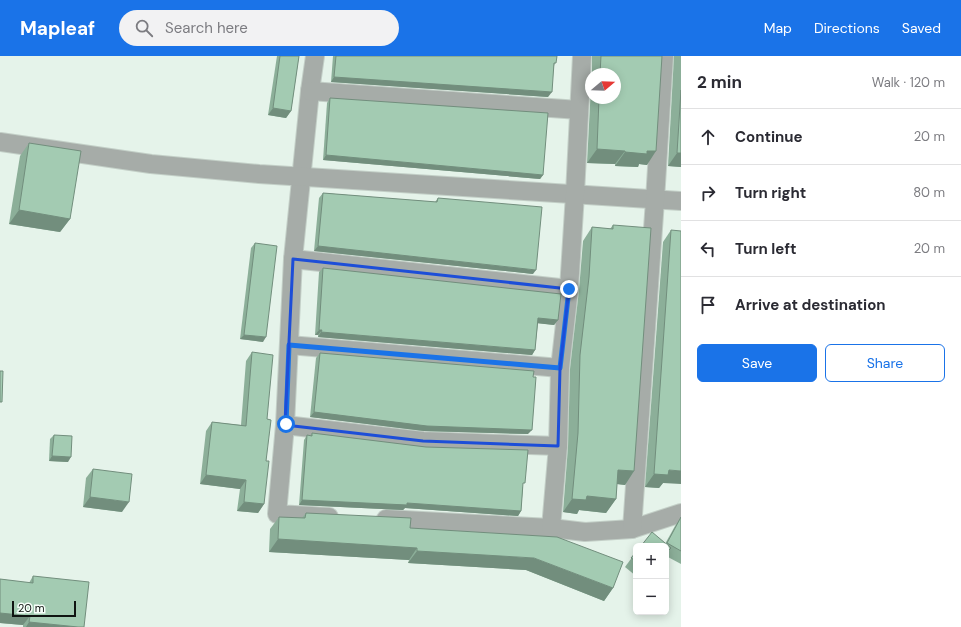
<!DOCTYPE html>
<meta charset="utf-8">
<style>
body{margin:0;font-family:"DM Sans",sans-serif;background:#f2f2f3;color:#2b2b33}
.controls{position:absolute;right:12px;bottom:12px;display:grid;overflow:hidden;border-radius:6px;box-shadow:0 2px 10px #0003}
.controls button{width:36px;height:36px;display:grid;place-items:center;padding:0;border:0;border-bottom:1px solid #e1e1e2;background:#fff;color:#2b2b33;font:20px sans-serif}
.compass{position:absolute;left:585px;top:12px;width:36px;height:36px;border-radius:50%;background:#fff;box-shadow:0 2px 10px #0003;rotate:71deg}
.scale{position:absolute;left:12px;bottom:10px;width:64px;box-sizing:border-box;padding-left:4px;border:2px solid #0f1411;border-top:0;font-size:11px;line-height:14px;white-space:nowrap;color:#0f1411;-webkit-text-stroke:3px #f6fff9;paint-order:stroke}
.stop{position:absolute;width:12px;height:12px;margin:-9px;border:3px solid #1a73e8;border-radius:50%;background:#fff}
.stop.end{background:#1a73e8;border-color:#fff;box-shadow:0 1px 4px #0008}
.list{margin:0;padding:0;list-style:none}
h2{display:flex;justify-content:space-between;align-items:center;height:52px;margin:0;padding:0 16px;font-size:17px}
h2 small{font-size:13px;font-weight:400;color:#7c7c81}
.list li{display:grid;grid-template-columns:26px 1fr auto;gap:12px;align-items:center;box-sizing:border-box;height:56px;padding:0 16px;border-top:1px solid #e1e1e2}
.list b{display:block;font-size:15px;white-space:nowrap}
.list em{font-size:13px;font-style:normal;color:#7c7c81}
.actions{display:flex;gap:8px;padding:12px 16px}
.actions a{flex:1;padding:9px 0;border:1px solid #1a73e8;border-radius:6px;text-align:center;font-size:14px;color:#1a73e8}
.actions .main{background:#1a73e8;color:#fff}
.icon{flex:none;width:22px;height:22px;fill:none;stroke:currentColor;stroke-width:2;stroke-linecap:round;stroke-linejoin:round}
.map{position:relative;flex:none;width:681px;height:571px;overflow:hidden}
header{display:flex;align-items:center;gap:24px;box-sizing:border-box;height:56px;padding:0 20px;background:#1a73e8;color:#fff}
header strong{font-size:19px}
nav{display:flex;gap:22px;margin-inline-start:auto;font-size:14px}
.search{width:280px;height:36px;background:#f2f2f3;display:flex;align-items:center;gap:10px;box-sizing:border-box;padding:0 14px;border-radius:22px;color:#7c7c81;font-size:15px}
main{display:flex}
aside{flex:1;background:#fff}
.map>svg:first-child{display:block}
.lines{fill:none;stroke-linecap:round;stroke-linejoin:round}
.minor-casing{stroke:#c3cfc7;stroke-width:20}
.minor{stroke:#a6aca8;stroke-width:18}
.wall{fill:#8caf99}
.shaded-wall{fill:#728e7d}
.building{fill:#a3cbb2;stroke:#728e7d}
.route{stroke:#1a73e8;stroke-width:5}
.marked{fill:none;stroke:#1d4ed8;stroke-width:3;stroke-linejoin:round}
</style>
<header>
<strong>Mapleaf</strong>
<div class="search"><svg class="icon" aria-label="search" viewBox="0 0 24 24"><circle cx="10" cy="10" r="6"/><path d="M15 15l6 6"/></svg>Search here</div>
<nav><a>Map</a><a>Directions</a><a>Saved</a></nav>
</header>
<main>
<div class="map">
<svg width="681" height="571" viewBox="0 0 681 571">
<rect width="100%" height="100%" fill="#e5f3ea"/>
<g class="lines">
<defs>
<g id="minor">
<path d="M315,0L310,35L293,203L285,369L277,458L329,461"/>
<path d="M310,35L579,54"/>
<path d="M0,86L151,108L259,118L681,145"/>
<path d="M293,203L569,233"/>
<path d="M289,289L560,312"/>
<path d="M285,369L423,385L558,390"/>
<path d="M386,463L551,472L585,476L632,473L681,457"/>
<path d="M551,472L558,390L560,312L569,233L575,138L582,0"/>
<path d="M632,473L655,144L664,0"/>
</g>
</defs>
<use href="#minor" class="minor-casing"/>
<use href="#minor" class="minor"/>
</g>
<g class="wall">
<path d="M277,0H299L291,55L286,62L268,59Z"/>
<path d="M333,0H557L554,10L548,41L331,26Z"/>
<path d="M592,0H662L647,109L639,108L638,111L615,110V108L587,107L591,30V42H615V18H592Z"/>
<path d="M674,0H681V111L668,110Z"/>
<path d="M330,42L543,119L540,123L323,104L327,47Z"/>
<path d="M29,87L70,163L60,176L9,168L20,100Z"/>
<path d="M323,137L435,146L438,142L533,218L314,195L319,142Z"/>
<path d="M613,169L634,415L625,429L617,428L616,443L606,457L579,454L577,458L563,456L568,391L570,313L579,234L583,185L592,171L610,173Z"/>
<path d="M671,174L663,427L659,432L645,431L663,186Z"/>
<path d="M255,187L263,286L240,283L251,192Z"/>
<path d="M323,212L558,264L554,269L538,267L535,294L532,299L318,281V279H315L319,216Z"/>
<path d="M252,296L267,363L266,405L264,448L258,457L237,455L240,433L200,428L206,375L212,366L241,369L246,305Z"/>
<path d="M320,297L528,378L424,375L310,361L316,302Z"/>
<path d="M312,377L523,431L521,455L518,460L405,452L403,454L299,449L304,384L307,379L310,380Z"/>
<path d="M54,379L68,406L49,405L50,383Z"/>
<path d="M93,413L122,456L83,451L86,422Z"/>
<path d="M306,457L410,472L613,532L604,545L526,514L408,507L409,504L269,496L270,473L279,461L302,462Z"/>
<path d="M681,461V508L666,500L665,488L675,470Z"/>
<path d="M636,496V520L625,511Z"/>
<path d="M33,520L84,571H23V569L0,567V523L29,527Z"/>
</g>
<g class="shaded-wall">
<path d="M334,21L552,36L548,41L331,26Z"/>
<path d="M273,52L291,55L286,62L268,59Z"/>
<path d="M597,93L625,95L615,108L587,107Z"/>
<path d="M647,95H656L647,109L639,108L638,111L615,110L625,96Z"/>
<path d="M677,97H681V111L668,110Z"/>
<path d="M326,99L543,119L540,123L323,104Z"/>
<path d="M19,154L70,163L60,176L9,168Z"/>
<path d="M318,190L536,214L533,218L314,195Z"/>
<path d="M538,262L558,264L554,269L535,267Z"/>
<path d="M319,274H322L318,279H315Z"/>
<path d="M321,276L535,294L532,299L318,281Z"/>
<path d="M244,279L266,281L263,286L240,283Z"/>
<path d="M314,356L532,374L528,378L424,375L310,361Z"/>
<path d="M52,400L71,401L68,406L49,405Z"/>
<path d="M618,414L634,415L625,429L609,427Z"/>
<path d="M669,414L681,415V428L663,427L659,432L645,431L654,418Z"/>
<path d="M206,419L246,424L240,433L200,428Z"/>
<path d="M587,440L616,443L606,457L579,454L577,458L563,456L572,443Z"/>
<path d="M90,441L129,446L122,456L83,451Z"/>
<path d="M302,444L407,447L521,455L518,460L405,452L403,454L299,449Z"/>
<path d="M244,446L264,448L258,457L237,455Z"/>
<path d="M278,483L417,492L409,504L269,496Z"/>
<path d="M417,495L534,502L613,532L604,545L526,514L408,507Z"/>
<path d="M0,557L30,560L23,569L0,567Z"/>
<path d="M29,566L78,571H26Z"/>
</g>
<g class="building">
<path d="M280,0H299L291,55L273,52Z"/>
<path d="M336,0H557L556,7H554L552,36L334,21Z"/>
<path d="M601,0H662L656,95H647V98L625,96V95L597,93L599,42H615V18H600Z"/>
<path d="M681,34V97H677Z"/>
<path d="M330,42L548,57L543,119L326,99Z"/>
<path d="M29,87L81,95L70,163L19,154Z"/>
<path d="M323,137L437,146L438,142L542,151L536,214L318,190Z"/>
<path d="M613,169L651,172L634,415L618,414L616,443L587,440L586,444L572,443L578,377L580,299L589,221L592,171L613,173Z"/>
<path d="M671,174L681,175V415L669,414L668,419L654,418Z"/>
<path d="M255,187L277,190L266,281L244,279Z"/>
<path d="M323,212L561,238L558,264L538,262L535,294L321,276L322,274H319Z"/>
<path d="M252,296L273,299L267,363L271,364L266,405H269L264,448L244,446L246,424L206,419L212,366L246,370Z"/>
<path d="M320,297L534,315L533,321H536L532,374L427,370L314,356Z"/>
<path d="M0,315H3L2,346H0Z"/>
<path d="M312,377L426,391L528,394L525,427H523L521,455L407,447V449L302,444L307,379L312,380Z"/>
<path d="M54,379L72,380L71,401L52,400Z"/>
<path d="M93,413L132,418L129,446L90,441Z"/>
<path d="M306,457L411,462L410,472L557,481L623,506L613,532L534,502L417,495V492L278,483L279,461L305,462Z"/>
<path d="M681,461V495L667,487Z"/>
<path d="M652,476L671,492L666,497V490H641Z"/>
<path d="M636,496V505L631,502Z"/>
<path d="M33,520L89,526L84,571H78L29,566L30,560L0,557V523L33,527Z"/>
</g>
<g class="lines">
<path class="route" d="M286,368L289,289L560,312L569,233"/>
</g>
<path class="marked" d="M293,203L569,233L560,312L558,390L423,385L285,369Z"/>
</svg>
<div class="controls">
<button>+</button>
<button>−</button>
</div>
<svg class="compass" viewBox="-18 -18 36 36"><path d="M0-13l5 13h-10z" fill="#e53935"/><path d="M0 13l5-13h-10z" fill="#7c7c81"/></svg>
<div class="scale">20 m</div>
<div class="stop" style="left:286px;top:368px"></div>
<div class="stop end" style="left:569px;top:233px"></div>
</div>
<aside>
<h2>2 min<small>Walk · 120 m</small></h2>
<ul class="list">
<li><svg class="icon" aria-label="ahead" viewBox="0 0 24 24"><path d="M12 20V5M6 11l6-6 6 6"/></svg><div><b>Continue</b></div><em>20 m</em></li>
<li><svg class="icon" aria-label="right" viewBox="0 0 24 24"><path d="M7 20v-9h11M14 6l5 5-5 5"/></svg><div><b>Turn right</b></div><em>80 m</em></li>
<li><svg class="icon" aria-label="left" viewBox="0 0 24 24"><path d="M17 20v-9H6M10 6l-5 5 5 5"/></svg><div><b>Turn left</b></div><em>20 m</em></li>
<li><svg class="icon" aria-label="arrive" viewBox="0 0 24 24"><path d="M6 21V4h12l-3 4 3 4H6"/></svg><div><b>Arrive at destination</b></div></li>
</ul>
<div class="actions"><a class="main">Save</a><a>Share</a></div>
</aside>
</main>
